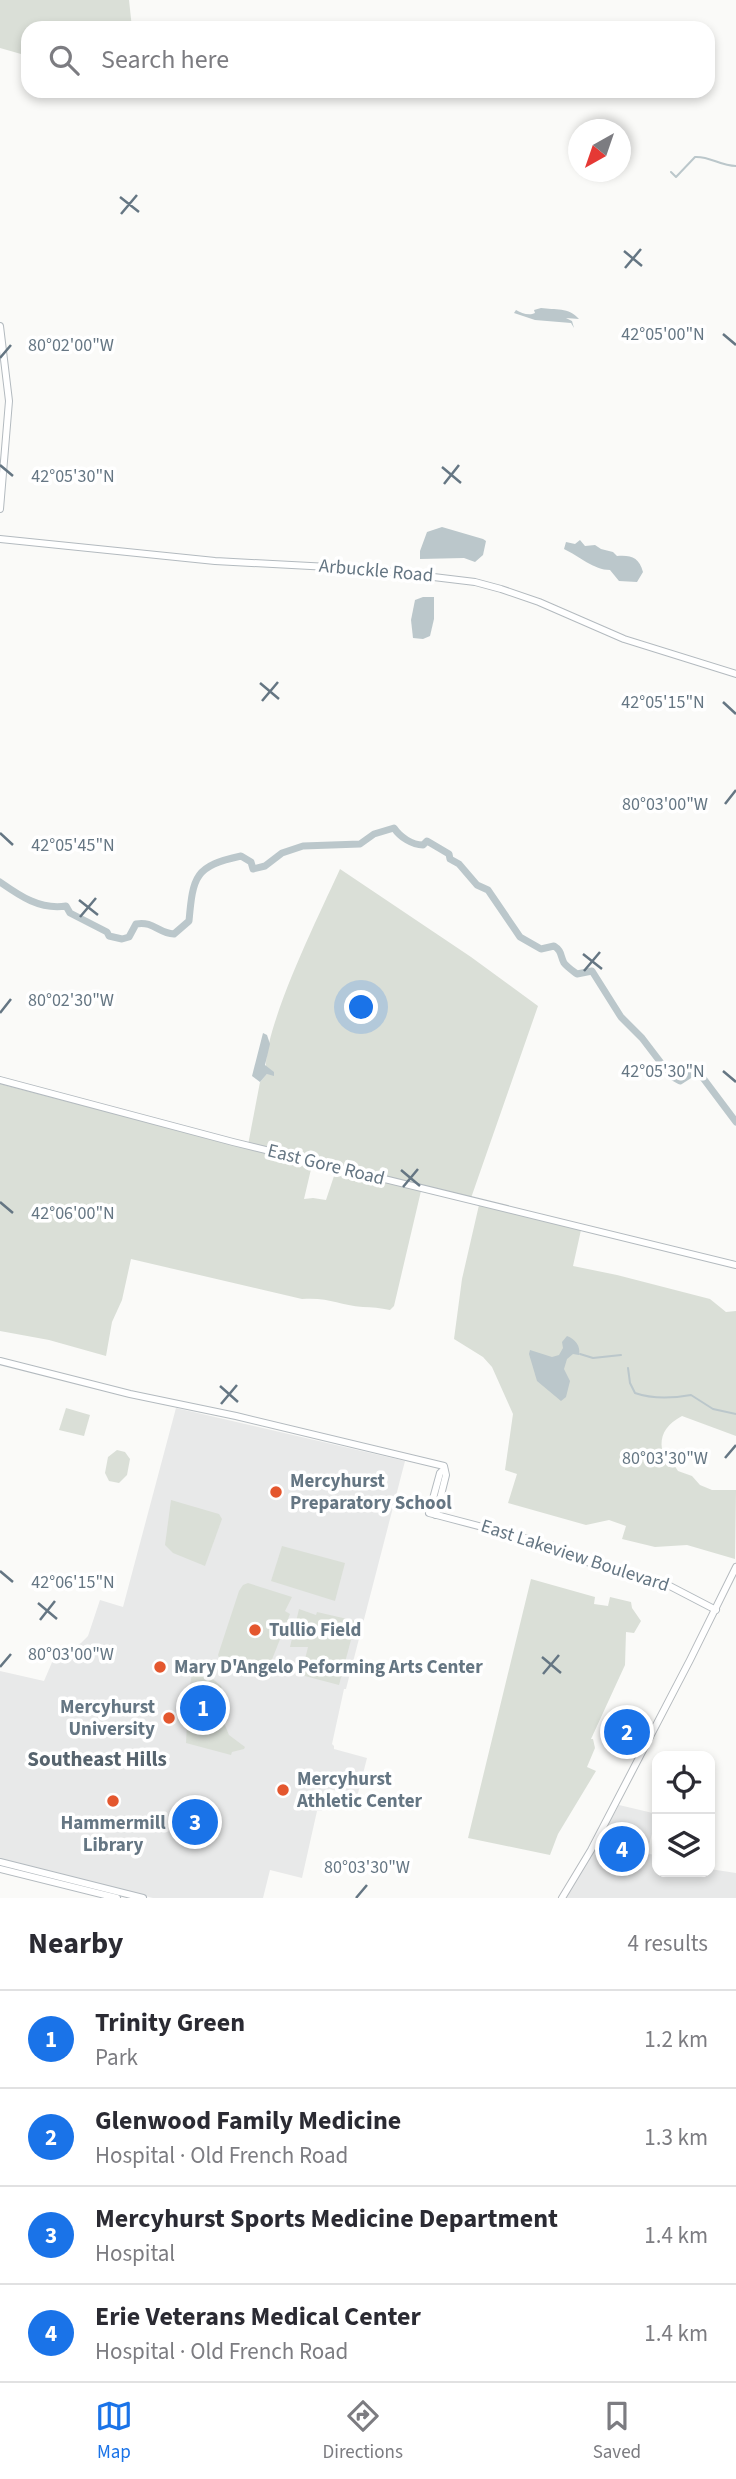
<!DOCTYPE html>
<meta charset="utf-8">
<style>
body{margin:0;font-family:"Source Sans 3",sans-serif;background:#f2f2f3;color:#2b2b33}
.controls{position:absolute;right:21px;bottom:21px;display:grid;overflow:hidden;border-radius:14px;box-shadow:0 4px 10px #0003}
.controls button{width:63px;height:63px;display:grid;place-items:center;padding:0;border:0;border-bottom:2px solid #e1e1e2;background:#fff;color:#2b2b33;font:35px sans-serif}
.compass{position:absolute;left:568px;top:119px;width:63px;height:63px;border-radius:50%;background:#fff;box-shadow:0 4px 10px #0003;rotate:220deg}
.you{position:absolute;left:362px;top:1008px;width:24px;height:24px;margin:-18px;border:5px solid #fff;border-radius:50%;background:#1a73e8;box-shadow:0 0 0 10px #1a73e833}
.badge{display:grid;place-items:center;width:46px;height:46px;border-radius:50%;background:#1a73e8;color:#fff;font-size:23px;font-weight:700}
.pin{position:absolute;translate:-50% -50%;border:4px solid #fff;box-shadow:0 2px 7px #0006}
.list{margin:0;padding:0;list-style:none}
h2{display:flex;justify-content:space-between;align-items:center;height:91px;margin:0;padding:0 28px;font-size:30px}
h2 small{font-size:23px;font-weight:400;color:#7c7c81}
.list li{display:grid;grid-template-columns:46px 1fr auto;gap:21px;align-items:center;box-sizing:border-box;height:98px;padding:0 28px;border-top:2px solid #e1e1e2}
.list b{display:block;font-size:26px;white-space:nowrap}
.list p{margin:0;font-size:23px;white-space:nowrap;color:#7c7c81}
.list em{font-size:23px;font-style:normal;color:#7c7c81}
.icon{flex:none;width:38px;height:38px;fill:none;stroke:currentColor;stroke-width:2;stroke-linecap:round;stroke-linejoin:round}
.map{position:relative;flex:none;width:736px;height:1898px;overflow:hidden}
.search{position:absolute;background:#fff;box-shadow:0 4px 10px #0003;left:21px;right:21px;top:21px;height:77px;display:flex;align-items:center;gap:18px;box-sizing:border-box;padding:0 24px;border-radius:21px;color:#7c7c81;font-size:26px}
.sheet{height:483px;background:#fff}
nav{display:flex;justify-content:space-around;align-items:center;box-sizing:border-box;height:98px;border-top:2px solid #e1e1e2;background:#fff;font-size:19px;color:#7c7c81}
nav a{display:grid;justify-items:center;gap:4px}
nav .on{color:#1a73e8}
.map>svg:first-child{display:block}
.built{fill:#e8e9e9}
.green{fill:#dadfd7}
.water{fill:#bbc7cb}
.lines{fill:none;stroke-linecap:round;stroke-linejoin:round}
.stream{stroke:#bbc7cb;stroke-width:2}
.river{stroke:#bbc7cb;stroke-width:7}
.secondary-casing{stroke:#b3babf;stroke-width:8}
.primary-casing{stroke:#b5babe;stroke-width:8}
.secondary{stroke:#fff;stroke-width:6}
.primary{stroke:#fff;stroke-width:6}
.ticks{fill:none;stroke:#657683;stroke-width:2.5}
.poi-dot{fill:#e4572e;stroke:#fff;stroke-width:2.5}
.labels{text-anchor:middle;dominant-baseline:central;stroke-width:7;stroke-linejoin:round;paint-order:stroke}
.street-label{font-size:19px;fill:#657683;stroke:#fff}
.poi-label{font-size:19px;font-weight:bold;fill:#657683;stroke:#fff;text-anchor:start}
.neighbourhood-label{font-size:21px;font-weight:bold;fill:#57646e;stroke:#fff}
.ticks-label{font-size:18px;text-anchor:middle;fill:#657683;stroke:#fff;stroke-width:7;stroke-linejoin:round;paint-order:stroke}
</style>
<div class="map">
<svg width="736" height="1898" viewBox="0 0 736 1898">
<rect width="100%" height="100%" fill="#fafaf8"/>
<g class="built">
<path d="M176,1408L405,1461L346,1689H344L332,1744L334,1746V1749L367,1758L356,1801L354,1795L329,1789L322,1811H317L302,1878L270,1870L263,1898H153L0,1860V1671L44,1681L53,1660L81,1643L88,1636L100,1600L123,1607Z"/>
<path d="M619,1805L657,1814L647,1853L657,1856V1872H710V1869L736,1873V1898H566Z"/>
</g>
<g class="green">
<path d="M0,0H129L132,28H28V56L0,48Z"/>
<path d="M340,869L471,957L538,1006L471,1198L248,1145L260,1082L267,1074C257,1039 323,907 340,869Z"/>
<path d="M0,1084L312,1165L304,1199L313,1198L326,1200L336,1170L421,1191L394,1306L390,1310C380,1308 372,1307 363,1307C339,1305 329,1297 302,1299L131,1259L122,1300L112,1322L106,1356L49,1340L0,1331Z"/>
<path d="M479,1205L581,1230L573,1266L617,1275L710,1299L726,1312L736,1311V1436L682,1416C659,1428 657,1445 668,1467L674,1465L678,1471L692,1476L700,1485L712,1490H736L735,1559L687,1545L655,1547L622,1539L626,1526L609,1520L586,1525L508,1503L517,1474L505,1470L513,1414L492,1367L483,1357L454,1339L462,1279Z"/>
<path d="M66,1408L90,1415L84,1436L59,1430Z"/>
<path d="M117,1450L125,1452L130,1459L127,1475L119,1483L109,1481L105,1473L108,1457Z"/>
<path d="M171,1500L219,1514L222,1519L205,1566L173,1553L165,1545Z"/>
<path d="M282,1546L345,1563L335,1601L271,1581Z"/>
<path d="M531,1579L595,1597L594,1604L608,1606L610,1597L631,1602L632,1608L641,1621L634,1633L626,1632L625,1665L591,1739H593L595,1748L587,1767L596,1771L558,1834L550,1855L468,1838Z"/>
<path d="M248,1583L292,1597L285,1611L290,1614L271,1662L269,1661L263,1672L258,1676L222,1665L218,1655L239,1591L243,1585Z"/>
<path d="M299,1609L316,1615L317,1612L356,1621L339,1685L301,1675L308,1647H290Z"/>
<path d="M194,1663L221,1686L224,1695L220,1713L229,1735L245,1747L244,1749L232,1752L231,1755L186,1743L187,1723L181,1715L186,1707Z"/>
</g>
<g class="water">
<path d="M541,308C555,310 569,307 579,319L566,318L572,321L574,328L571,323L535,320L514,313L516,310C521,313 529,316 535,313L534,310Z"/>
<path d="M442,527L483,539L486,541L483,555L475,562L464,558L420,559V551L427,532Z"/>
<path d="M580,540L585,546L595,545L601,549L613,552L617,556C631,555 639,557 643,572L637,582L619,581L610,570C594,570 579,556 564,549L566,542L575,544Z"/>
<path d="M423,597H434V619L430,636L423,639L413,638L411,620L415,600Z"/>
<path d="M263,1033L267,1035L270,1044L265,1065L274,1072V1076L267,1074L260,1082L252,1076Z"/>
<path d="M567,1336C575,1339 581,1346 579,1355L573,1354L567,1359L564,1369L570,1381L566,1397L561,1401L537,1381L529,1354L530,1350L552,1357L559,1355L563,1348L562,1342Z"/>
</g>
<g class="lines">
<g class="stream">
<path d="M671,172L676,177L695,157C710,156 720,166 736,166"/>
<path d="M580,1354L593,1358L621,1355"/>
<path d="M628,1368L630,1383L635,1393C652,1399 674,1398 691,1395L713,1409L736,1414"/>
</g>
<path class="river" d="M0,882C20,896 40,910 66,906L70,913L107,932L109,936L122,939L129,937L136,924C154,921 158,933 174,934L189,921C193,876 195,866 241,856L251,862L253,869L265,866L282,853L303,846L360,844L374,834L394,828C400,837 412,845 423,845L427,841L449,854L450,859L459,864L477,885L488,890L520,937L541,949L554,946C562,951 560,955 564,963C567,967 573,971 577,974L592,971L621,1017L642,1038L671,1076L680,1081L697,1070L736,1122"/>
<defs>
<g id="secondary">
<path d="M0,326L9,401L0,509"/>
<path d="M0,539L215,561L367,569L475,582L501,589L539,602L624,639L736,674"/>
<path d="M0,1080L233,1142L736,1265"/>
<path d="M0,1361L130,1394L236,1416L444,1466L446,1475L436,1515"/>
<path d="M444,1469L440,1473L429,1513L551,1545L594,1565L666,1584L716,1610"/>
<path d="M0,1862L143,1898"/>
<path d="M0,1869L117,1898"/>
</g>
<path id="primary" d="M562,1898L591,1850L690,1660L736,1567"/>
</defs>
<use href="#secondary" class="secondary-casing"/>
<use href="#primary" class="primary-casing"/>
<use href="#secondary" class="secondary"/>
<use href="#primary" class="primary"/>
</g>
<path class="ticks" d="M120,197L139,212M121,214L137,195M624,251L642,266M625,268L641,249M723,334L736,345M0,358L11,345M0,465L13,476M442,467L461,483M444,484L459,465M260,683L279,699M262,701L278,682M723,702L736,714M725,804L736,790M0,833L13,845M79,900L98,915M80,917L96,898M583,954L602,969M584,971L600,952M0,1013L11,999M723,1071L736,1082M401,1170L420,1186M403,1187L418,1169M0,1202L13,1213M220,1386L238,1402M221,1404L237,1385M725,1458L736,1445M0,1571L13,1582M38,1603L57,1619M40,1620L55,1601M542,1657L561,1673M0,1667L11,1654M543,1674L559,1655M356,1898L367,1885"/>
<g class="poi-dot">
<circle cx="276" cy="1492" r="7"/>
<circle cx="255" cy="1630" r="7"/>
<circle cx="160" cy="1667" r="7"/>
<circle cx="169" cy="1718" r="7"/>
<circle cx="283" cy="1790" r="7"/>
<circle cx="113" cy="1801" r="7"/>
</g>
<g class="labels">
<g class="street-label">
<text transform="translate(376 571) rotate(5)">Arbuckle Road</text>
<text transform="translate(326 1165) rotate(14)">East Gore Road</text>
<text transform="translate(575 1556) rotate(18)">East Lakeview Boulevard</text>
</g>
<g class="poi-label">
<text x="290" y="1481">Mercyhurst<tspan x="290" dy="22">Preparatory School</tspan></text>
<text x="269" y="1630">Tullio Field</text>
<text x="174" y="1667">Mary D'Angelo Peforming Arts Center</text>
<text x="155" y="1707" text-anchor="end">Mercyhurst<tspan x="155" dy="22">University</tspan></text>
<text x="297" y="1779">Mercyhurst<tspan x="297" dy="22">Athletic Center</tspan></text>
<text x="113" y="1823" text-anchor="middle">Hammermill<tspan x="113" dy="22">Library</tspan></text>
</g>
<g class="neighbourhood-label">
<text x="97" y="1759">Southeast Hills</text>
</g>
</g>
<g class="ticks-label">
<text x="663" y="340">42°05'00"N</text>
<text x="71" y="351">80°02'00"W</text>
<text x="73" y="482">42°05'30"N</text>
<text x="663" y="708">42°05'15"N</text>
<text x="665" y="810">80°03'00"W</text>
<text x="73" y="851">42°05'45"N</text>
<text x="71" y="1006">80°02'30"W</text>
<text x="663" y="1077">42°05'30"N</text>
<text x="73" y="1219">42°06'00"N</text>
<text x="665" y="1464">80°03'30"W</text>
<text x="73" y="1588">42°06'15"N</text>
<text x="71" y="1660">80°03'00"W</text>
<text x="367" y="1873">80°03'30"W</text>
</g>
</svg>
<div class="controls">
<button><svg class="icon" aria-label="locate" viewBox="0 0 24 24"><circle cx="12" cy="12" r="6"/><path d="M12 2v4M12 18v4M2 12h4M18 12h4"/></svg></button>
<button><svg class="icon" aria-label="layers" viewBox="0 0 24 24"><path d="M12 4l9 5-9 5-9-5zM3 14l9 5 9-5"/></svg></button>
</div>
<svg class="compass" viewBox="-18 -18 36 36"><path d="M0-13l5 13h-10z" fill="#e53935"/><path d="M0 13l5-13h-10z" fill="#7c7c81"/></svg>
<div class="you"></div>
<div class="pin badge" style="left:203px;top:1708px">1</div>
<div class="pin badge" style="left:627px;top:1732px">2</div>
<div class="pin badge" style="left:195px;top:1822px">3</div>
<div class="pin badge" style="left:622px;top:1849px">4</div>
<div class="search"><svg class="icon" aria-label="search" viewBox="0 0 24 24"><circle cx="10" cy="10" r="6"/><path d="M15 15l6 6"/></svg>Search here</div>
</div>
<section class="sheet">
<h2>Nearby<small>4 results</small></h2>
<ul class="list">
<li><span class="badge">1</span><div><b>Trinity Green</b><p>Park</p></div><em>1.2 km</em></li>
<li><span class="badge">2</span><div><b>Glenwood Family Medicine</b><p>Hospital · Old French Road</p></div><em>1.3 km</em></li>
<li><span class="badge">3</span><div><b>Mercyhurst Sports Medicine Department</b><p>Hospital</p></div><em>1.4 km</em></li>
<li><span class="badge">4</span><div><b>Erie Veterans Medical Center</b><p>Hospital · Old French Road</p></div><em>1.4 km</em></li>
</ul>
</section>
<nav>
<a class="on"><svg class="icon" aria-label="map" viewBox="0 0 24 24"><path d="M3 6l6-2 6 2 6-2v14l-6 2-6-2-6 2zM9 4v14M15 6v14"/></svg>Map</a>
<a><svg class="icon" aria-label="directions" viewBox="0 0 24 24"><path d="M12 3l9 9-9 9-9-9zM9 14v-3h6M13 9l2 2-2 2"/></svg>Directions</a>
<a><svg class="icon" aria-label="saved" viewBox="0 0 24 24"><path d="M7 4h10v16l-5-4-5 4z"/></svg>Saved</a>
</nav>
